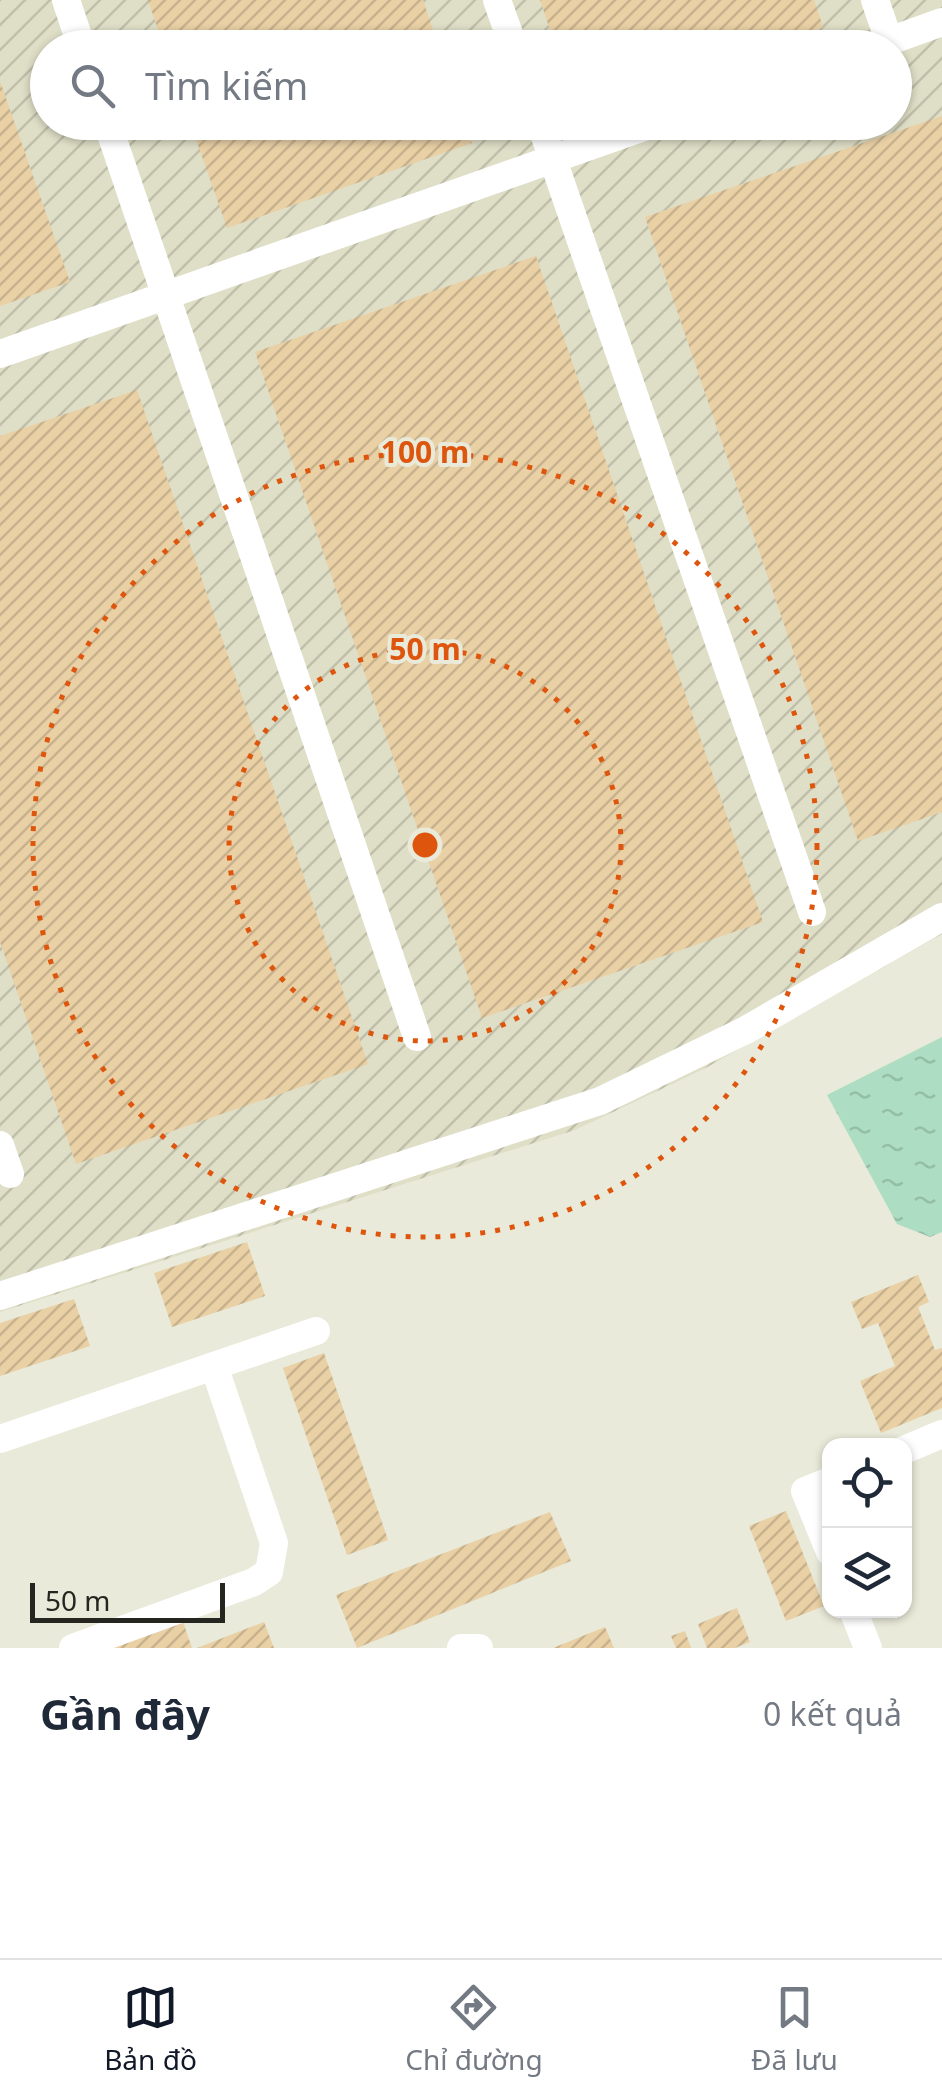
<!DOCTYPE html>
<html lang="vi">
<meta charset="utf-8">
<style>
body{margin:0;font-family:"Noto Sans",sans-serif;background:#f6f6f7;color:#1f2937}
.controls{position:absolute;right:30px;bottom:30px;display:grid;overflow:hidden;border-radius:20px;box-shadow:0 2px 8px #0004}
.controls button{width:90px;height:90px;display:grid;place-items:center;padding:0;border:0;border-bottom:2px solid #e0e1e3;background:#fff;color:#1f2937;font:50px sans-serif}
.scale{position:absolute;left:30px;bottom:25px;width:195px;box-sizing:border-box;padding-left:10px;border:5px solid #262620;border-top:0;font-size:28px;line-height:35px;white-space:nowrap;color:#262620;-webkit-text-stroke:8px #e9ead9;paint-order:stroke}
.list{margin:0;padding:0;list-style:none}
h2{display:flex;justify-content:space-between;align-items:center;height:130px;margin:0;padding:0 40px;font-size:42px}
h2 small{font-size:32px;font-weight:400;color:#747a83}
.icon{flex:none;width:55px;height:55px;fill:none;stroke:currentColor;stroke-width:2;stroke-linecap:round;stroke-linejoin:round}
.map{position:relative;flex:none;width:942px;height:1648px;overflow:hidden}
.search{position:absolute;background:#fff;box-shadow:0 2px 8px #0004;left:30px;right:30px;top:30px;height:110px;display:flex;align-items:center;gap:25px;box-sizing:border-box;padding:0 35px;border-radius:55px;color:#747a83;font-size:38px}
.sheet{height:310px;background:#fff}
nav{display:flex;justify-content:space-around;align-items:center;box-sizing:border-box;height:140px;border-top:2px solid #e0e1e3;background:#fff;font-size:28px;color:#747a83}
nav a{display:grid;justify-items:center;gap:5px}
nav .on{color:#111827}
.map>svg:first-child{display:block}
.industrial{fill:url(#industrial-furrows);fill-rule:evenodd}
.water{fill:url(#water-ripples)}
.building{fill:url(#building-hatch)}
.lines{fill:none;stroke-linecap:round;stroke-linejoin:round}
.minor{stroke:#fff;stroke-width:28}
.ring{fill:none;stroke:#de560d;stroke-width:5;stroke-dasharray:5 10}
.centre{fill:#de560d;stroke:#e9ead9;stroke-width:5}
.ring-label{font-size:30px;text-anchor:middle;font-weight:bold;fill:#de560d;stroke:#e9ead9;stroke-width:8;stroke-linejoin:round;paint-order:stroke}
</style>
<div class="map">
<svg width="942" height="1648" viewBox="0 0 942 1648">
<defs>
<pattern id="industrial-furrows" width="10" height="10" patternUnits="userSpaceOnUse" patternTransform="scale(2.5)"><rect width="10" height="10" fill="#dfdfc7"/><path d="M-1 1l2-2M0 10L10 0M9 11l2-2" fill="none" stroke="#bfbfab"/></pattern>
<pattern id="water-ripples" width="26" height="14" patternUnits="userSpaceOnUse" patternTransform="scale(2.5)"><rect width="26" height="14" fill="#addec3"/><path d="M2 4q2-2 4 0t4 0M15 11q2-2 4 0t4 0" fill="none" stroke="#95bea7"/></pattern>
<pattern id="building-hatch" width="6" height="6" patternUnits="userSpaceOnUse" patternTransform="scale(2.5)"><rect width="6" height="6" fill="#e9d0a5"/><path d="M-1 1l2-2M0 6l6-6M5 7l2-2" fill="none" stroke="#c8b28e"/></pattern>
</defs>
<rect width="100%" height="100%" fill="#e9ead9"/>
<path class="industrial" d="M0,0H942V934L704,1069L575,1130L0,1312ZM48,48H894V122H48Z"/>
<path class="water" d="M942,1037V1232L930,1237L897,1224L827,1095Z"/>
<g class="building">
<path d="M148,0H423L439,48H164Z"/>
<path d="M540,0H814L823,27L763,48H556Z"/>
<path d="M0,81L70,282L0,306Z"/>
<path d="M942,116V812L858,841L645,217Z"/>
<path d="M190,122H465L472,143L227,228Z"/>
<path d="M536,256L763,922L482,1018L255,352Z"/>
<path d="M137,390L368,1064L76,1164L0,942V436Z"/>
<path d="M247,1242L265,1296L172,1327L154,1273Z"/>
<path d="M918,1275L929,1302L918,1307L935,1350L942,1348V1408L881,1433L860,1381L895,1366L878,1323L862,1329L851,1302Z"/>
<path d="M74,1299L90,1346L0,1376V1323Z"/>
<path d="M324,1353L388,1540L347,1555L283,1368Z"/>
<path d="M786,1511L824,1606L786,1621L749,1526Z"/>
<path d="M550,1512L571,1561L357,1648L336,1595Z"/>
<path d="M737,1608L750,1642L735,1648H707L698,1624Z"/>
<path d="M182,1619L192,1648H103Z"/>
<path d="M264,1622L274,1648H197Z"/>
<path d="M605,1627L614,1648H553Z"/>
<path d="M685,1631L691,1648H676L671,1636Z"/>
</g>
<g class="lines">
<g class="minor">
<path d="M66,0L82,48"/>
<path d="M497,0L514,48"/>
<path d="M875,0L889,41"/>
<path d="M870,48L942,22"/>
<path d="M107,122L417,1037"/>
<path d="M540,122L812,912"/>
<path d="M0,354L658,122"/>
<path d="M0,1145L10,1174"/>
<path d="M0,1296L600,1101L746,1030L942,917"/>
<path d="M0,1439L316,1331"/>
<path d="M904,1450L942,1434"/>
<path d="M830,1481L805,1491L830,1552"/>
<path d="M853,1610L868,1648"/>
<path d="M73,1648L254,1582L269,1572L274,1543L214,1366"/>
<path d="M461,1648H479"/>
</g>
</g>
<g class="ring">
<circle cx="425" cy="845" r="196"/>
<circle cx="425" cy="845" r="392"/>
</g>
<circle cx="425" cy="845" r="15" class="centre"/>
<g class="ring-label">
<text x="425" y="463">100 m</text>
<text x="425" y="660">50 m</text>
</g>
</svg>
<div class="controls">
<button><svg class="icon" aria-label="locate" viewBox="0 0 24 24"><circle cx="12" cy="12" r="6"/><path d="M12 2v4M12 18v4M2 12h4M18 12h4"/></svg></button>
<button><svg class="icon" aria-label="layers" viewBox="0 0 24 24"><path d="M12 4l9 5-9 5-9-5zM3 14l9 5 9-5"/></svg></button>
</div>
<div class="scale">50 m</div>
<div class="search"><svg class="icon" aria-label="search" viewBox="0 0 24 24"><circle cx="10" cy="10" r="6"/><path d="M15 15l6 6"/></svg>Tìm kiếm</div>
</div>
<section class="sheet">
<h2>Gần đây<small>0 kết quả</small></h2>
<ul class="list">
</ul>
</section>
<nav>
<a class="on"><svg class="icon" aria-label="map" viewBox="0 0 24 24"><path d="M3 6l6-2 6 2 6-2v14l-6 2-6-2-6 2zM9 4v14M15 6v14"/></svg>Bản đồ</a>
<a><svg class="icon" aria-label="directions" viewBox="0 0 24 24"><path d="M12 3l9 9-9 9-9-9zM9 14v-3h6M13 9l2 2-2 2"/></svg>Chỉ đường</a>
<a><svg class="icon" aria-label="saved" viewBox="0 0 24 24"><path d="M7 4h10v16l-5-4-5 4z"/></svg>Đã lưu</a>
</nav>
